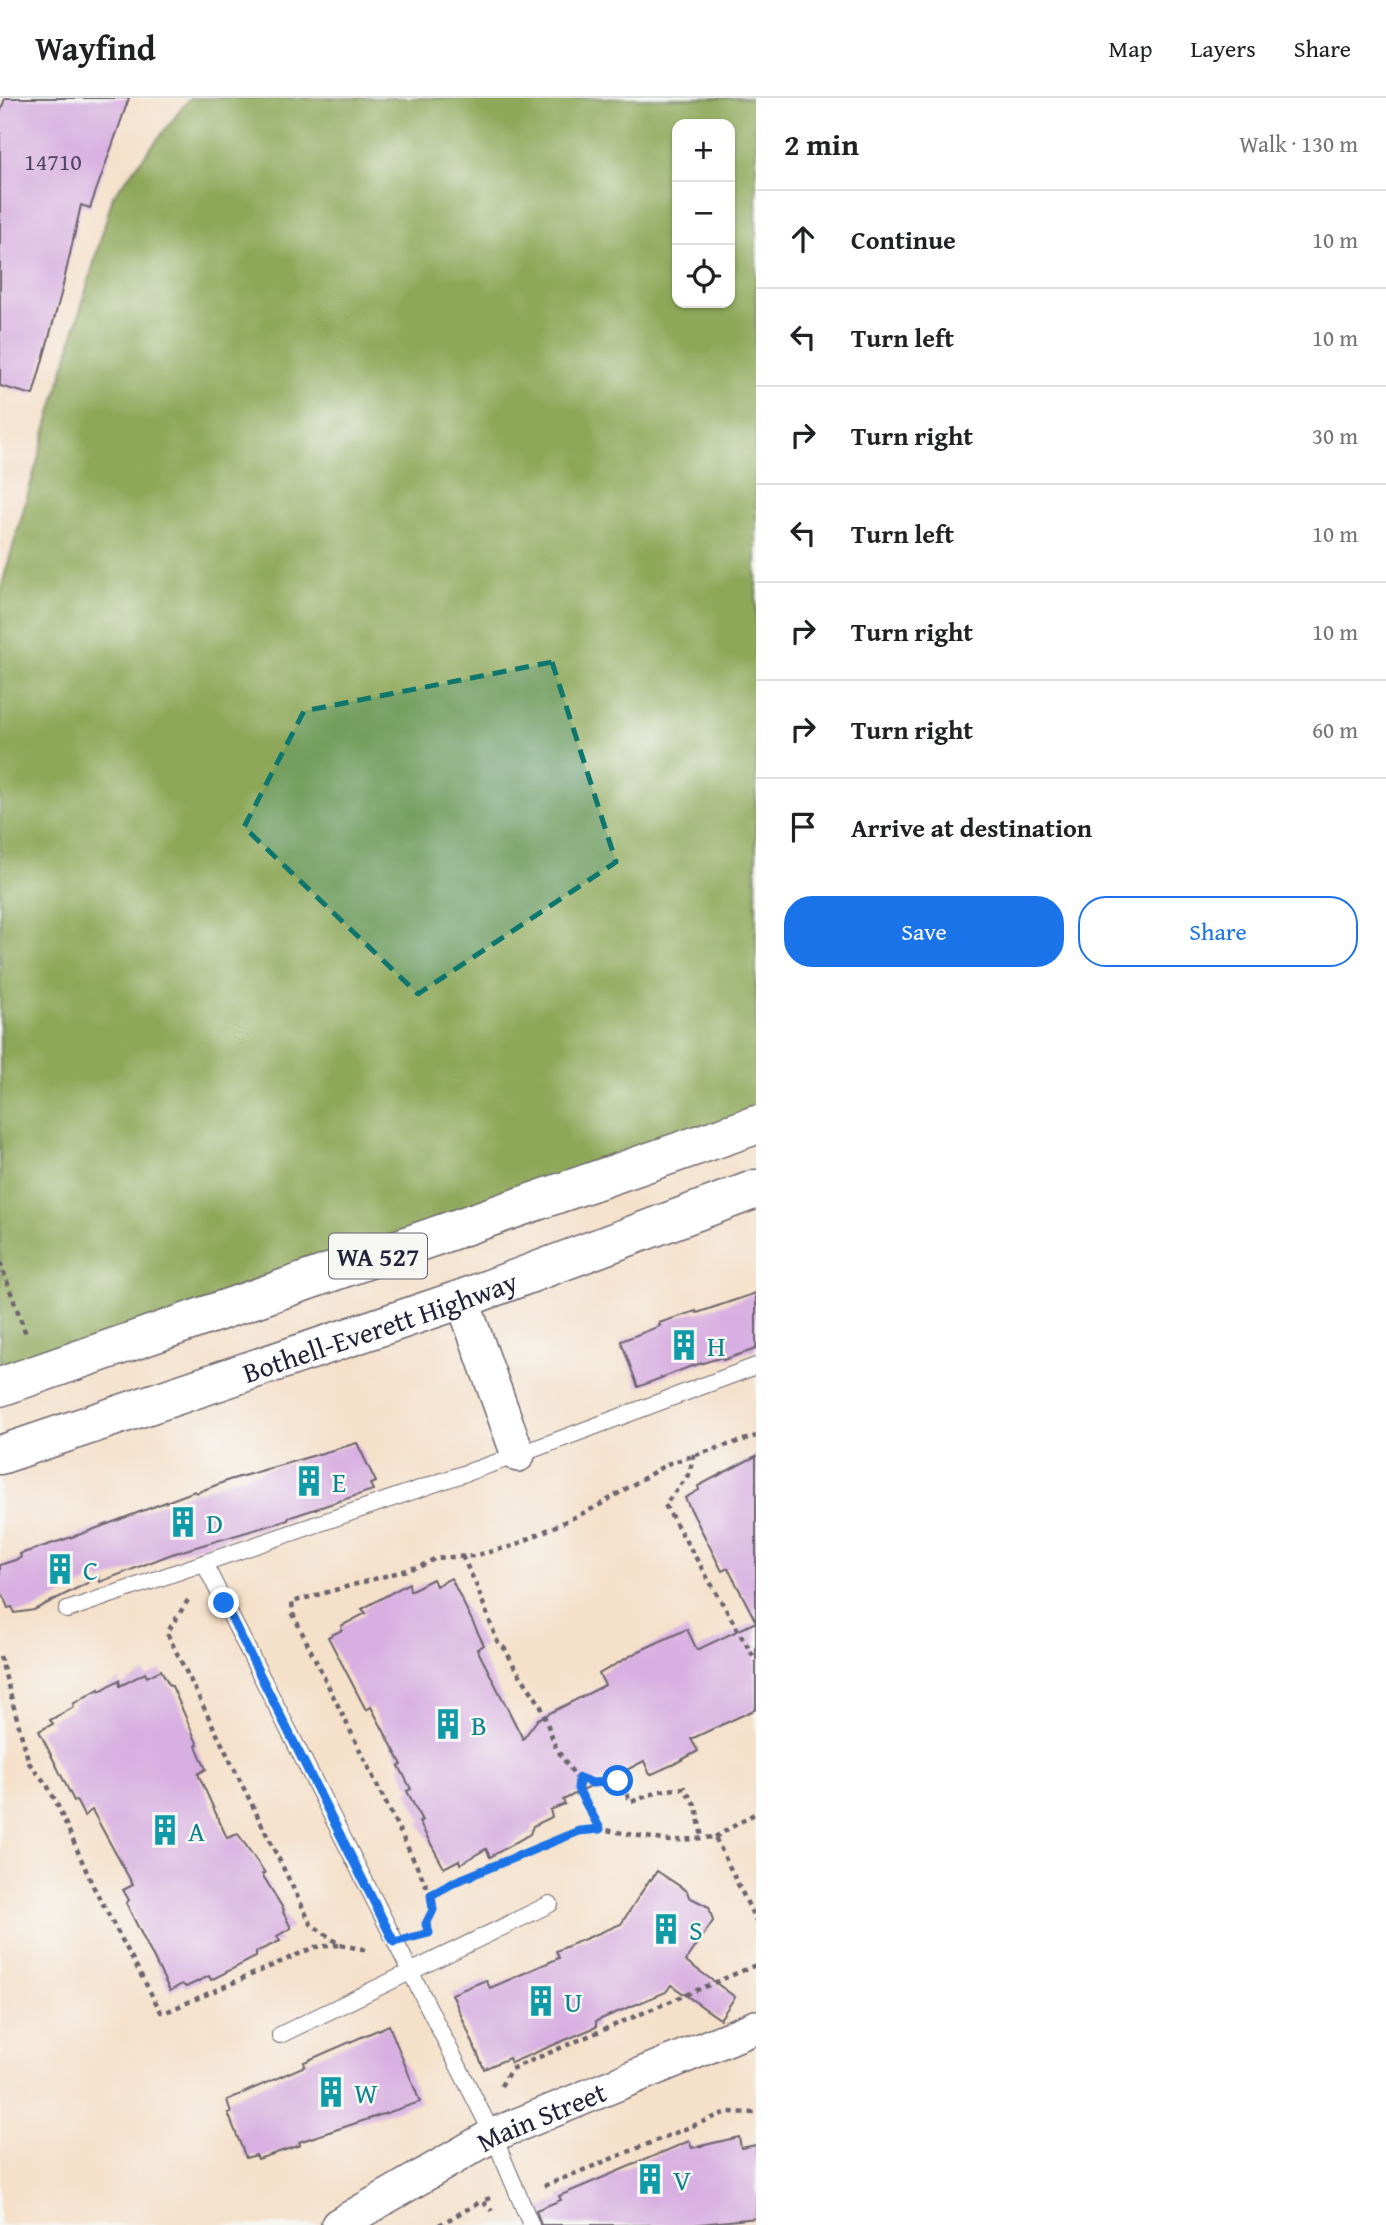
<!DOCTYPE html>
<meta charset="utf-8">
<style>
body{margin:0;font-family:"Gentium Book Plus",serif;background:#f6f6f6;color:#202124}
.controls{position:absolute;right:21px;top:21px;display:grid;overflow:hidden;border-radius:14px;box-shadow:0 2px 5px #0004}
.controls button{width:63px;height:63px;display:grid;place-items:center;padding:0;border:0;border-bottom:2px solid #e0e0e0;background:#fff;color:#202124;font:35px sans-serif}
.stop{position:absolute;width:21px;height:21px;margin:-16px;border:5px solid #1a73e8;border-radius:50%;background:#fff}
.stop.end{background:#1a73e8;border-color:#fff;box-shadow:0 2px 7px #0008}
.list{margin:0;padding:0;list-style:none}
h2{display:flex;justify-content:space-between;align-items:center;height:91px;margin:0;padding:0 28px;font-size:30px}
h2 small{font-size:23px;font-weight:400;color:#757577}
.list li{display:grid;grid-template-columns:46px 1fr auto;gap:21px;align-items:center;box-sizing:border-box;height:98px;padding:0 28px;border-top:2px solid #e0e0e0}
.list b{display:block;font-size:26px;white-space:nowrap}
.list em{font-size:23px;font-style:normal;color:#757577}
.actions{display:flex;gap:14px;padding:21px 28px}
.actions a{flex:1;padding:16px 0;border:2px solid #1a73e8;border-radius:28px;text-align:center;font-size:24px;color:#1a73e8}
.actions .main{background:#1a73e8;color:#fff}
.icon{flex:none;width:38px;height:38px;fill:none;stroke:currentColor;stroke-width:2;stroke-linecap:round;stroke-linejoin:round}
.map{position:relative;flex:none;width:756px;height:2127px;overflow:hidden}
header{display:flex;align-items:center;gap:42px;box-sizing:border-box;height:98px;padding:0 35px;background:#fff;border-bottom:2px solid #e0e0e0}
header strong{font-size:33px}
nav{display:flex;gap:38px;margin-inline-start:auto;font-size:24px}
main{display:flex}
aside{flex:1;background:#fff}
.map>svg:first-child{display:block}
.forest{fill:#8ea85a;stroke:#58654a;stroke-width:2;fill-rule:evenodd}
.building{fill:#d8afe1}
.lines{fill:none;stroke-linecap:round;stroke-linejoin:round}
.service-casing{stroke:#6c646d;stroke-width:18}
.minor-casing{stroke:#6c646d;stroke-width:36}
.primary-casing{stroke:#6c646d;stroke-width:41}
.path{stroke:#6c646d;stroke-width:4.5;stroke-dasharray:5 5;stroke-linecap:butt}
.service{stroke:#fff;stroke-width:16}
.minor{stroke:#fff;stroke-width:33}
.primary{stroke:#fff;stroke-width:38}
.route{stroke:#1a73e8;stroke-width:9}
.marked{fill:#0f766e;fill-opacity:0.2;stroke:#0f766e;stroke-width:5;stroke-dasharray:14 9;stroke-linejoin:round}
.labels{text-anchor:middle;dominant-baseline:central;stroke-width:5;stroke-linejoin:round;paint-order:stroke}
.number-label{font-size:24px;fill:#504564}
.shield{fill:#f6f6f2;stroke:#626272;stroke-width:2}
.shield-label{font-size:26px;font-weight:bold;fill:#22223b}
.street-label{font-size:28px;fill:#22223b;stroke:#f6f6f2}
.culture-label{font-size:28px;fill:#0d838f;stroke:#f6f6f2;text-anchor:start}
</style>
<header>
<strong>Wayfind</strong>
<nav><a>Map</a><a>Layers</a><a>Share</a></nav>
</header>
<main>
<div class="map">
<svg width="756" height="2127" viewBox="0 0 756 2127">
<rect width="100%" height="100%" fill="#f6f6f2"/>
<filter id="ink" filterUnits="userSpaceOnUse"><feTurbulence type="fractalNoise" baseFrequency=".0143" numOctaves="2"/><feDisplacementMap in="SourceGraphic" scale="14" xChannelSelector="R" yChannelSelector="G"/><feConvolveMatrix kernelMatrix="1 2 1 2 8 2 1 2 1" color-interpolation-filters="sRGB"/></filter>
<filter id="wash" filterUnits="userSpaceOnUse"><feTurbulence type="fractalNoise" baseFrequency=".00686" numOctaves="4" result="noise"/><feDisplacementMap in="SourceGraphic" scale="28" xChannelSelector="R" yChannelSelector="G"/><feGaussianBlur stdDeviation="1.57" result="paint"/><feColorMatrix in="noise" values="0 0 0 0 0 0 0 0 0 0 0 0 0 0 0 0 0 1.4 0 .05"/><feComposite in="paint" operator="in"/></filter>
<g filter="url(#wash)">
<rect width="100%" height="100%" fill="#f5e0c9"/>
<path class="forest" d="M190,0H756V1027L0,1289V494L113,98ZM677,26H730V205H677Z"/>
<g id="blocks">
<g class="building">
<path d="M5,0H129L90,110L81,107L61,196L33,297L0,288V16Z"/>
<path d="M756,1195V1251L723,1262V1259L689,1269L638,1289L621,1243L660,1228L659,1225L696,1213L697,1215Z"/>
<path d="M357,1345L376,1384L370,1386L373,1392L288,1420V1422L172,1456L100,1484L99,1479L34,1512L15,1515L12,1509L8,1510L0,1490V1467L21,1460L20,1456L84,1435L195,1393L196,1395L229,1382Z"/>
<path d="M756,1358V1611L691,1641L698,1653L674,1666L650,1677L644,1663L619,1676L618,1674L563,1702L565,1706L550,1712L552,1719L533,1728L530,1736L490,1759L486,1751L460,1766L459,1762L444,1770L419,1724L422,1723L407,1693L411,1691L399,1668L402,1667L371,1609L366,1612L328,1539L342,1532L341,1528L366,1515L362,1511L409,1485L410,1493L433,1481L436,1488L451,1480L484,1547L477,1551L523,1641L538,1621L605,1587L599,1576L639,1553L687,1531L697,1552L756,1524L728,1470L722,1473L685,1400L699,1392L698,1388Z"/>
<path d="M161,1572L170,1588H172L198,1647L196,1648L206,1671L198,1676L227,1740L238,1736L265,1775L262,1776L284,1812L283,1814L291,1830L277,1838L280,1843L256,1854V1859L211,1882L209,1878L186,1889L182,1886L170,1893L126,1805L129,1802L123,1792L133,1787L92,1712L84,1718L76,1702L74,1703L39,1633L53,1626L50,1622L74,1609L73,1606L99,1591L100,1593L119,1582L120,1588L145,1575L147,1579Z"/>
<path d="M657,1773L687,1793L689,1799L709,1809L713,1823L686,1863L735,1899L720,1921L671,1887L666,1894L596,1923V1929L511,1965L509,1960L484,1971L452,1896L486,1882L490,1890L559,1860L556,1853L621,1826L650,1781L651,1782Z"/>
<path d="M389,1927L420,2004L299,2044L300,2047L258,2061L256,2057L246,2060L228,2015H231L227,2002L305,1968L304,1964Z"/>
<path d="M739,2039L741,2050L756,2047V2120L692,2127H541L536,2112L561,2102L559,2098L689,2043L692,2050Z"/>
</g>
</g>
</g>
<g filter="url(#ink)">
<use href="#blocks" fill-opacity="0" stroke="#6c646d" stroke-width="2"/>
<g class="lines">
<defs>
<g id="service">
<path d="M204,1465L493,2037L531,2127"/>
<path d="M67,1512L518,1357L756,1268"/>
<path d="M280,1937L550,1806"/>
</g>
<g id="minor">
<path d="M462,1201L518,1357"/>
<path id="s1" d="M338,2127L493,2037L756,1929"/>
</g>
<g id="primary">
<path d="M0,1289L756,1027"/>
<path id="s2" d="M0,1357L462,1201L756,1091"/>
</g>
</defs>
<use href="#service" class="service-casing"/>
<use href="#minor" class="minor-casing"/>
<use href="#primary" class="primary-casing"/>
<g class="path">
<path d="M0,1164L27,1239"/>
<path d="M694,1356L689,1376L665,1407L756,1563"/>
<path d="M462,1458L476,1486L497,1543L505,1551L514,1568L540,1606L556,1650L576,1679L593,1685L619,1683L631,1704L660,1693L684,1690L696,1708L702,1740"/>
<path d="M188,1502L167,1535L311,1826L340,1847L368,1852"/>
<path d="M0,1558L29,1665L47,1687L57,1706L93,1788L161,1914H166L315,1849L340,1847"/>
<path d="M579,1680L578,1691L600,1731"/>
<path d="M715,1739L756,1715"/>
<path d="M431,1797L457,1783L579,1733L600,1731L669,1743L715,1739L756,1823"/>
<path d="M429,1836L426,1826L433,1812L431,1797L293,1516L292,1504L421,1468L436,1460L473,1458L513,1448L596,1409L667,1366L756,1338"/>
<path d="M501,1988L511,1971L756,1867"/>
<path d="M544,2088L727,2014L756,2015"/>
<path d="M490,2100L482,2103L492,2113"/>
<path d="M439,2127L482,2103"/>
</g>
<use href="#service" class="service"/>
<use href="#minor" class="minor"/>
<use href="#primary" class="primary"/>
</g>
</g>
<g class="lines" filter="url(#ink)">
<path class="route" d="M224,1505L394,1844L429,1835L426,1826L433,1812L431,1797L457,1783L579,1733L600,1731L578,1691L579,1680L593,1685L618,1683"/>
</g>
<path class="marked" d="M552,564L616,764L418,896L244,729L304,613Z"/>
<defs>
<symbol id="building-bare" viewBox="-9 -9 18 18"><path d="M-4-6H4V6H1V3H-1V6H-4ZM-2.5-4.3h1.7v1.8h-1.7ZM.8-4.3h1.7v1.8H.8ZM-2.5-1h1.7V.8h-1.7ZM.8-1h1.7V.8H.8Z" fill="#0f9aa8" stroke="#f6f6f2" stroke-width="2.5" paint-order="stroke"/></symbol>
</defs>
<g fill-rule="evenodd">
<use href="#building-bare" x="662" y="1225" width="44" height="44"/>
<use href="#building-bare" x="287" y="1361" width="44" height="44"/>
<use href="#building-bare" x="161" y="1402" width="44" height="44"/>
<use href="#building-bare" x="38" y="1449" width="44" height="44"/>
<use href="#building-bare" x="426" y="1604" width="44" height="44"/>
<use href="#building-bare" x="143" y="1710" width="44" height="44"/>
<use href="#building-bare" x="644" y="1809" width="44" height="44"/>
<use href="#building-bare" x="519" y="1881" width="44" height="44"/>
<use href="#building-bare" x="309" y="1972" width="44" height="44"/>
<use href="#building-bare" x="628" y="2059" width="44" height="44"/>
</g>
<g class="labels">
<g class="number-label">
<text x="53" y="63">14710</text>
</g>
<rect class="shield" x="329" y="1135.5" width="98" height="45" rx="5"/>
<g class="shield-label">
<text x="378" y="1158">WA 527</text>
</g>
<g class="street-label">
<text stroke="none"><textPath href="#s2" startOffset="401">Bothell-Everett Highway</textPath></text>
<text stroke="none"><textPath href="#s1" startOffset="231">Main Street</textPath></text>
</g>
<g class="culture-label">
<text x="707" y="1247">H</text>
<text x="332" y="1383">E</text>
<text x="206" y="1424">D</text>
<text x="83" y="1471">C</text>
<text x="471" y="1626">B</text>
<text x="188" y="1732">A</text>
<text x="689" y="1831">S</text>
<text x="564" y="1903">U</text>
<text x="354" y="1994">W</text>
<text x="673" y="2081">V</text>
</g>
</g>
</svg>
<div class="controls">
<button>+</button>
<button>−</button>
<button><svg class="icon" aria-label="locate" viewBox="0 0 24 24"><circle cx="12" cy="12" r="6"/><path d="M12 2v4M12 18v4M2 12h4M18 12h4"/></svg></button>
</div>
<div class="stop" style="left:618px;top:1683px"></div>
<div class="stop end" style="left:224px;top:1505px"></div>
</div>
<aside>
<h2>2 min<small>Walk · 130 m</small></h2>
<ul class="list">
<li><svg class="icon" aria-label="ahead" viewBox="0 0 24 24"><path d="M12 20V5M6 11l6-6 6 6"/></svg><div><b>Continue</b></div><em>10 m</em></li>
<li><svg class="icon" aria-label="left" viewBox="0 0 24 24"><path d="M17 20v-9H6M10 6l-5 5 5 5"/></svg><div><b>Turn left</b></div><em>10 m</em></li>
<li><svg class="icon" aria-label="right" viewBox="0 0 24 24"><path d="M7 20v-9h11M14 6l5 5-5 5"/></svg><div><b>Turn right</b></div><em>30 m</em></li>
<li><svg class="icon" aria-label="left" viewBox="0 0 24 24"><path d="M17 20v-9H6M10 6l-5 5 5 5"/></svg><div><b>Turn left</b></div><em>10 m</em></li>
<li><svg class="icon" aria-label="right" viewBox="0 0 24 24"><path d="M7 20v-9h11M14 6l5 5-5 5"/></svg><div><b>Turn right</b></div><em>10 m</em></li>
<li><svg class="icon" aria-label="right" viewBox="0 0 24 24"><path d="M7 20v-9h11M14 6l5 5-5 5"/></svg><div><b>Turn right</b></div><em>60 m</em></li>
<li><svg class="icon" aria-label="arrive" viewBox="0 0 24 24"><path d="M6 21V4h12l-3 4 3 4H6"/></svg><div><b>Arrive at destination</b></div></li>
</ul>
<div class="actions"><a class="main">Save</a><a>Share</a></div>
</aside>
</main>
